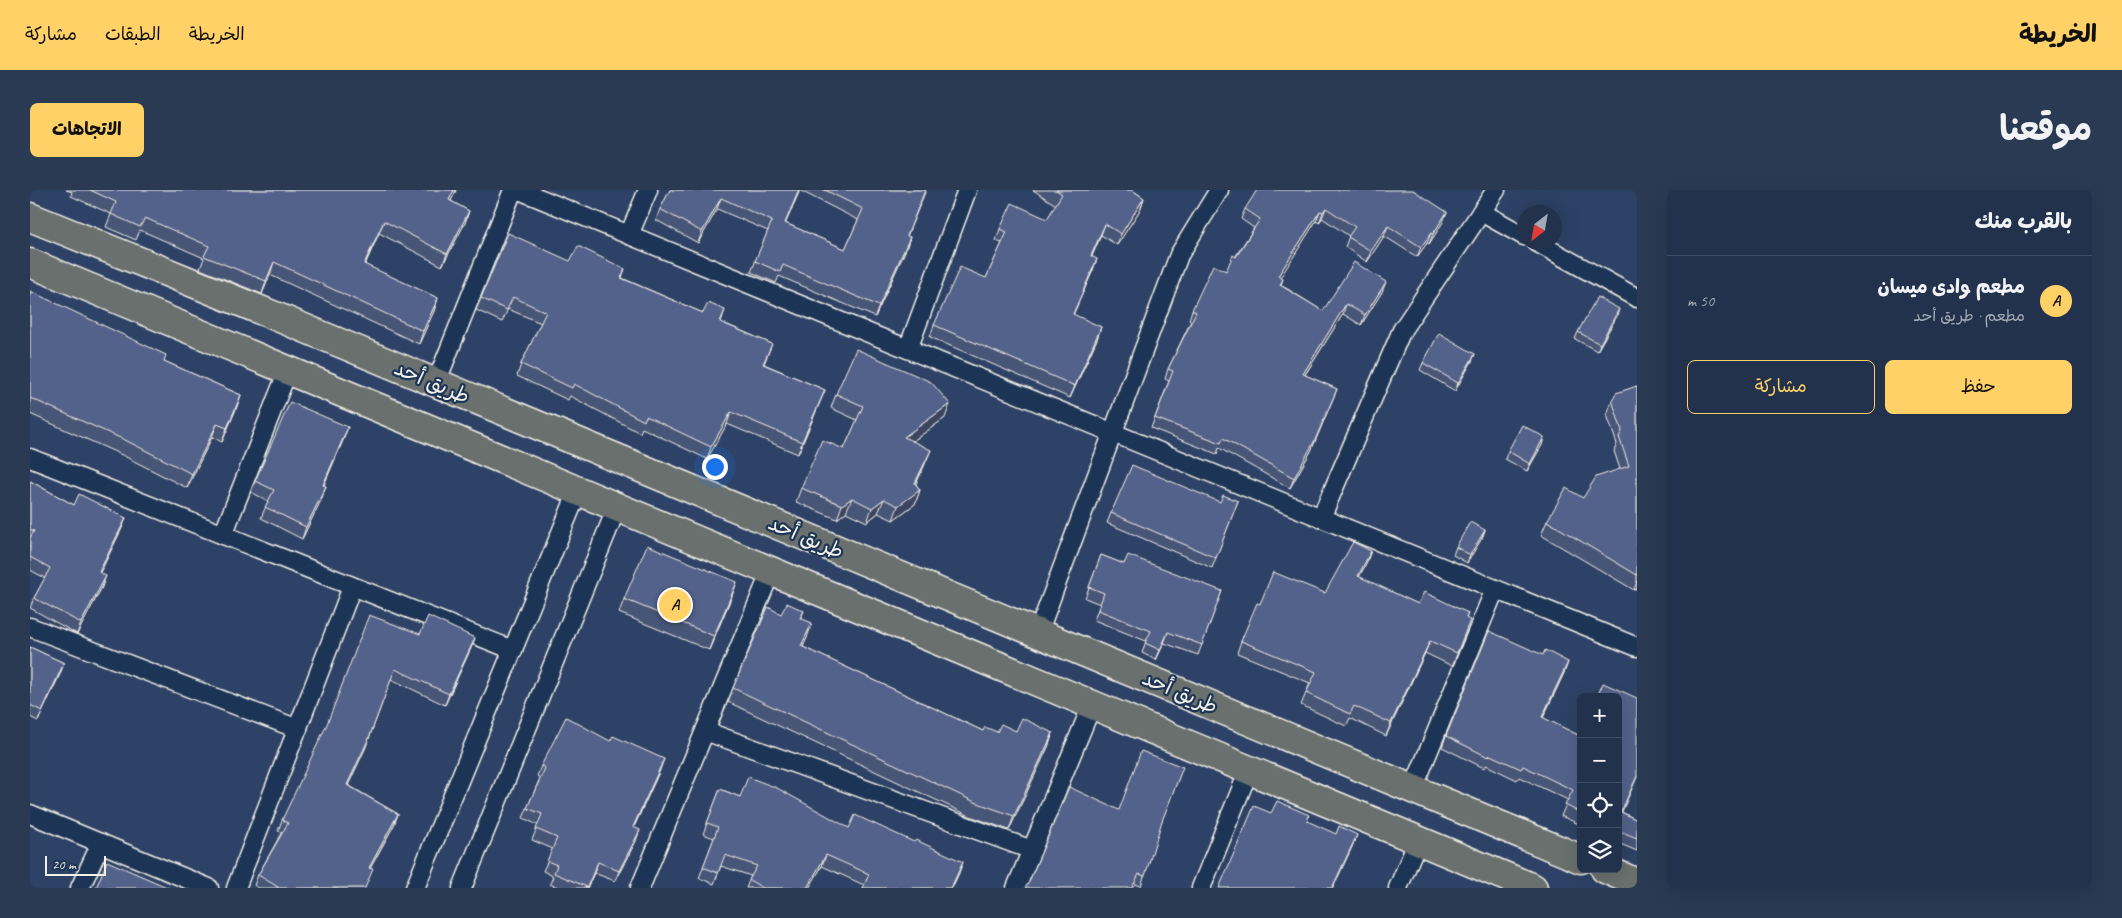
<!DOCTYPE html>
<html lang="ar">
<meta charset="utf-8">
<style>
body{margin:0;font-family:Caveat,"Playpen Sans Arabic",sans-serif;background:#2a3a53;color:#f1f3f6;direction:rtl}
.controls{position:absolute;right:15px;bottom:15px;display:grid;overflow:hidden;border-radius:8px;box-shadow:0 5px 20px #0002}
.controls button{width:45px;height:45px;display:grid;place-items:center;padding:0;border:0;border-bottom:1px solid #3f4d64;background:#22324c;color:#f1f3f6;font:25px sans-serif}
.compass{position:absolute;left:1487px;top:15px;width:45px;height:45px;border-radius:50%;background:#22324c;box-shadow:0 5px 20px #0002;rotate:211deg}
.scale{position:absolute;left:15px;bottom:12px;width:61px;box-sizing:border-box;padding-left:5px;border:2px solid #f4f1e8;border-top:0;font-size:14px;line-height:18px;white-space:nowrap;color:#f4f1e8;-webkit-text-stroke:4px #1d3557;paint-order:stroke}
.you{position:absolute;left:684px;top:276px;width:18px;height:18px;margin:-12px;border:4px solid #fff;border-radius:50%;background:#1a73e8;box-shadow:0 0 0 8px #1a73e833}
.badge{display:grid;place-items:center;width:32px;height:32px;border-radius:50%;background:#ffd166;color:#111;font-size:16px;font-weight:700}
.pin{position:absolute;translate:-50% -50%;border:2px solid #fff;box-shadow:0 1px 5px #0006}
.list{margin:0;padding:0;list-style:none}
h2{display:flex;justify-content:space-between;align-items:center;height:65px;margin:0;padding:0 20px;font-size:21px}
h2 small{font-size:16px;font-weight:400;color:#a2aab5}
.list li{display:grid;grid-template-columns:32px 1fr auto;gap:15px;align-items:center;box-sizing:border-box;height:90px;padding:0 20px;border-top:1px solid #3f4d64}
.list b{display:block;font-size:19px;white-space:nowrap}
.list p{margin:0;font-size:16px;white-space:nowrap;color:#a2aab5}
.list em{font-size:16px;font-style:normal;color:#a2aab5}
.actions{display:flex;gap:10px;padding:15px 20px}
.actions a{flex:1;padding:11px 0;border:1px solid #ffd166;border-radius:8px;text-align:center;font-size:18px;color:#ffd166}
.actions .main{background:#ffd166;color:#111}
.icon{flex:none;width:28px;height:28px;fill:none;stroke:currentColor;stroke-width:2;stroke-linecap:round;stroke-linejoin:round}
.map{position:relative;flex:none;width:1607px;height:698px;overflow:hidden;direction:ltr;border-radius:8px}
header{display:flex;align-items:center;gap:30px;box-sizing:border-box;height:70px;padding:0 25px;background:#ffd166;color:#111}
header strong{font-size:24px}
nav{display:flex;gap:28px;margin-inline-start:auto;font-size:18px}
.intro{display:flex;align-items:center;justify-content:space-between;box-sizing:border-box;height:120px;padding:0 30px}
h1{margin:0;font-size:35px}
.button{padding:12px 22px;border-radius:8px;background:#ffd166;color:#111;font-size:18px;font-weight:700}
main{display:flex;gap:30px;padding:0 30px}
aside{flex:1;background:#22324c;border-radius:8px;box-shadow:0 5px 20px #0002}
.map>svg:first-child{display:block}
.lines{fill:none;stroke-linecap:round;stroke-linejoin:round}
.street-casing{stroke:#f4f1e8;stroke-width:21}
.primary-casing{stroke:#f4f1e8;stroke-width:31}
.street{stroke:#1d3557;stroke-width:18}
.primary{stroke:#6b706d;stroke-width:28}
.wall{fill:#475477;stroke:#f4f1e8;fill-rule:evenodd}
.shaded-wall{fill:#3a4561;stroke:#f4f1e8}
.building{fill:#53628a;stroke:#f4f1e8}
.labels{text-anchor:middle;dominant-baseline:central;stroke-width:4.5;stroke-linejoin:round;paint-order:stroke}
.street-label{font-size:21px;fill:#f4f1e8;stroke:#1d3557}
</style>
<header>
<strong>الخريطة</strong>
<nav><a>الخريطة</a><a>الطبقات</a><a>مشاركة</a></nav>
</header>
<div class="intro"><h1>موقعنا</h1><a class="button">الاتجاهات</a></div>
<main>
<aside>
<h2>بالقرب منك<small></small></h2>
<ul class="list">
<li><span class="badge">A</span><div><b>مطعم وادى ميسان</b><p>مطعم · طريق أحد</p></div><em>50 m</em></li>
</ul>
<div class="actions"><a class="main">حفظ</a><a>مشاركة</a></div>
</aside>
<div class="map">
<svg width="1607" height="698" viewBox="0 0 1607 698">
<rect width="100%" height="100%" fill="#2d4266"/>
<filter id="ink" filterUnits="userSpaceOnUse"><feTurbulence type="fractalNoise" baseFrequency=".02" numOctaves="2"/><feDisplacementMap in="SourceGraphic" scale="10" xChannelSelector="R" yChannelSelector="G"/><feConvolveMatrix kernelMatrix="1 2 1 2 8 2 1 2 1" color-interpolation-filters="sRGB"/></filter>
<g filter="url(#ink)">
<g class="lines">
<defs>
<g id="street">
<path d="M489,0L1607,457"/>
<path d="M1451,22L1494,46"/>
<path d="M599,45L618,0"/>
<path d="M1506,52L1607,108"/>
<path d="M878,159L937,0"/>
<path d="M406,193L483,0"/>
<path d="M0,268L483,460"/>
<path d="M1291,328L1372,140L1466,0"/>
<path d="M193,345L258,180"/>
<path d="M0,437L268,539"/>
<path d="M1008,443L1149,65L1189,0"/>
<path d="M675,541L1002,660"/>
<path d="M1383,599L1465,399"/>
<path d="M0,624L179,698"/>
<path d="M50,698L71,653"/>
<path d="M206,698L322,397"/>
<path d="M385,698L548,301"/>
<path d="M432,698L587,317"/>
<path d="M610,698L741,381"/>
<path d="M986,698L1062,515"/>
<path d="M1171,698L1219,580"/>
<path d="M1368,698L1388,650"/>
</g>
<g id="primary">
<path d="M0,27L245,126L1551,669"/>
<path d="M0,73L1503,698"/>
<path d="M1575,679L1607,693"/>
</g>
</defs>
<use href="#street" class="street-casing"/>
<use href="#primary" class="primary-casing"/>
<use href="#street" class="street"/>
<use href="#primary" class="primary"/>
</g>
<g class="wall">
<path d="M36,0H426L421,11L439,21L435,33L412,76L349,43L335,75L408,108L404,121L389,154L240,85L232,104L170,79L174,68L110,40L106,50L76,37L81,24L41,6L42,2Z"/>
<path d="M640,0H896L877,46L880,47L876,59L845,127L749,86L746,93L721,82L738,41L687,19L668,53L626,30L630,19ZM769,0L828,30L815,59L755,33Z"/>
<path d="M1003,0H1102L1114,8L1110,20L1087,55L1071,45L1062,66L1063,80L1043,125L1071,137L1067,149L1040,208L900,147L904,135L956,88L972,53L966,51L970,39L1017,29L1026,15Z"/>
<path d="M1385,1L1413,32L1399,54L1397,53L1387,67L1354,46L1337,72L1315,57L1319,46L1292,28L1289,33L1286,31L1250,87L1253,89L1251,95L1293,121L1352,102L1331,135L1313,124L1275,185L1307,199L1281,261L1260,298L1189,258L1187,264L1121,238L1139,191L1135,189L1138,179L1161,131L1159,130L1162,120L1196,81L1224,38L1211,29L1215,19Z"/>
<path d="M540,71L595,79L592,88L673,123L695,120L691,132L742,154L734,174L795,200L768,264L697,234L677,269L612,238L610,243L540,206L538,210L487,186L491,174L511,133L478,119L472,132L446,120L451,108Z"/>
<path d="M0,101L134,171L211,205L206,219L192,252L182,247L157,298L92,265L0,224Z"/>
<path d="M1587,126L1567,161L1545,149L1548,142Z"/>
<path d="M1445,164L1442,171L1425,201L1390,180L1393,173Z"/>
<path d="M1607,196V399L1604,400L1511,345L1517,331L1553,308L1590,279L1584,261L1587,254L1577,225L1582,210Z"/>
<path d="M806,204L915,228L883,251L895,274L886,294L890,300L885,314L863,330L848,323L837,332L816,322L807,329L766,312L771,298L814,259L827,230L801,218Z"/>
<path d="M1514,247L1512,255L1497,281L1475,269L1478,261Z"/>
<path d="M314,248L294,295L292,308L272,349L231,328L238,311L221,302L225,291Z"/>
<path d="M0,291L44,315L96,328L92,338L70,383L72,397L47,444L0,418L4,408L15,388L0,380Z"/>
<path d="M1208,311L1182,378L1077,333L1081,323Z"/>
<path d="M1455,340L1452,348L1437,373L1423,365L1426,357Z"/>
<path d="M1071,365L1094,374L1192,401L1168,465L1134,453L1126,470L1112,463L1116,451L1064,430L1070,414L1055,408Z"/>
<path d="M1336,374L1329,387L1388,414L1438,423L1436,429V443L1422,476L1395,463L1356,546L1320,528L1316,536L1271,515L1280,493L1207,463L1211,451L1295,403Z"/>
<path d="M702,406L679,460L589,423L594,409Z"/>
<path d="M774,421L771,428L777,448L773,457L953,541L967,542L986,541L1023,543L1018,557L979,640L940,626L698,512L703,498L751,424Z"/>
<path d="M390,444L445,448L441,458L415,515L361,489L335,559L318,595L368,624L364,635L340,678L335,698H228L224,695L228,685L252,642L248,641L252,630Z"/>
<path d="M0,457L34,473L30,484L8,531L0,527Z"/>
<path d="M1513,465L1538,472L1534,483L1513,528L1550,546L1551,545V635L1531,626L1538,610L1489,587L1487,590L1456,575L1454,578L1412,557L1416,546Z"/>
<path d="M1588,507L1592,622L1607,630V661L1588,653Z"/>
<path d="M511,576L630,580L604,637L606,651L585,691L564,683L557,698H530L520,694L523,686L513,681L523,659L502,650L508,635L493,628L510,588L507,586Z"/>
<path d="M1149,587L1130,635L1111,696L1105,694L1089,620Z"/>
<path d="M690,599L710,607L819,638L929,683L922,698H833L834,695L792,676L779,698H716L721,686L691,676L684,694L669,688L684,648L673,644Z"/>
</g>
<g class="shaded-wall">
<path d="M424,0H426L424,5L414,23L419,10Z"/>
<path d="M769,0H770L751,44L755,33Z"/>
<path d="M691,8L687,19L668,53L672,42Z"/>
<path d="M1114,8L1110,20L1087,55L1091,44Z"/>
<path d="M1296,18L1292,28L1289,33L1293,22Z"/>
<path d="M439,21L435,33L412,76L417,64Z"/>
<path d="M1290,21L1286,31L1245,96L1248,86Z"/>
<path d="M1417,22L1413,32L1399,54L1403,44Z"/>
<path d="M354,31L349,43L329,87L334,74Z"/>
<path d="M1075,34L1071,45L1057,78L1061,66Z"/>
<path d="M1358,36L1354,46L1337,72L1341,61Z"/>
<path d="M1401,43L1397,53L1387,67L1391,57Z"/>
<path d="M880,47L876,59L845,127L849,116Z"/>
<path d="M1067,69L1063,80L1038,136L1043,124Z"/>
<path d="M244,72L240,85L232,104L236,91Z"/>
<path d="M1356,92L1352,102L1331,135L1335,125Z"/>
<path d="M408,108L404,121L389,154L393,141Z"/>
<path d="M1316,114L1313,124L1269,194L1273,184Z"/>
<path d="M1589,119L1587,126L1567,161L1570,154Z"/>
<path d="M1071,137L1067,149L1040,208L1045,196Z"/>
<path d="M1445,164L1442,171L1425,201L1428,193Z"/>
<path d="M1307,199L1281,261L1260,298L1264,288Z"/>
<path d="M795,200L790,212L768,264L772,252Z"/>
<path d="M211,205L206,219L192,252L197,238Z"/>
<path d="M920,214L915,228L869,261L874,247Z"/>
<path d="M701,222L697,234L677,269L681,257Z"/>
<path d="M187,234L182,247L157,298L162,284Z"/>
<path d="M318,237L314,248L289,306L293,295Z"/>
<path d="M1514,247L1512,255L1497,281L1500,274Z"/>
<path d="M901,260L895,274L880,307L890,300L885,314L863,330L868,316L885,293Z"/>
<path d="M296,296L292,308L272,349L276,337Z"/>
<path d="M822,308L816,322L807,329L812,315Z"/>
<path d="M854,309L848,323L837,332L842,318Z"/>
<path d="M96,328L92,338L65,393L69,382Z"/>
<path d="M1455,340L1452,348L1437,373L1440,365Z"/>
<path d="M1341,361L1336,374L1323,398L1328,386Z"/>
<path d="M76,386L72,397L47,444L51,433Z"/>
<path d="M1607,391V399L1604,400Z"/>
<path d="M707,392L702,406L679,460L684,446Z"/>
<path d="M782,433L777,448L766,470L771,456Z"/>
<path d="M1138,442L1134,453L1126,470L1130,460Z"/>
<path d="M445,448L441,458L415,515L419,504Z"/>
<path d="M1400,451L1395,463L1356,546L1361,533Z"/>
<path d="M1538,472L1534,483L1508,538L1512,527Z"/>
<path d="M34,473L30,484L8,531L12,521Z"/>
<path d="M361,489L335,559L313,606L317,595Z"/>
<path d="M1023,543L1018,557L979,640L984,626Z"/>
<path d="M634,569L630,580L599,647L603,637Z"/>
<path d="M1607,586V587L1588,631L1591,622Z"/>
<path d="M368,624L364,635L335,688L339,678Z"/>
<path d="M610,640L606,651L585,691L589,681Z"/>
<path d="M1327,645L1322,657L1303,698H1302Z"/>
<path d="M796,665L792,676L779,698H777Z"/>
<path d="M568,672L564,683L557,698H556Z"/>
<path d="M933,672L929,683L922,698H921Z"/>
</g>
<g class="building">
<path d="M60,0H424L419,10L439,21L417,64L354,31L334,74L408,108L393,141L244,72L236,91L181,69L174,66L179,56L115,28L110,37L81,24L86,12Z"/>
<path d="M640,0H769L755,33L815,59L833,19L795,0H895L877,46L880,47L849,116L753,75L750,82L725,71L742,31L691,8L672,42L630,19Z"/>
<path d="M1026,0H1102L1114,8L1091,44L1075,34L1061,66L1067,69L1043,124L1071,137L1045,196L904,135L930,77L956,88L977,42L970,39L982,13L1017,29L1032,4Z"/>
<path d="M1227,0H1383L1417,22L1403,44L1401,43L1391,57L1358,36L1341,61L1318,47L1325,37L1296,18L1293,22L1290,21L1248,86L1253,89L1250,95L1293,121L1324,72L1356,92L1335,125L1316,114L1273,184L1307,199L1285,250L1264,288L1193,248L1191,253L1125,228L1143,181L1138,179L1166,122L1162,120L1183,75L1196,81L1203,65L1206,67L1230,29L1215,19Z"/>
<path d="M478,43L540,71L548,56L595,79L591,88L673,123L678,113L695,120L690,132L742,154L733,174L795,200L772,252L701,222L681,257L616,226L614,231L544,194L542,198L491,174L516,122L483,107L477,120L451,108Z"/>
<path d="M0,101L136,165L134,171L211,205L197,238L187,234L162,284L97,251L0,208Z"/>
<path d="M1567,107L1589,119L1570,154L1548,142Z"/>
<path d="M1409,143L1445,164L1428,193L1393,173Z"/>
<path d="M826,159L901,192L920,214L874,247L901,260L885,293L890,300L868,316L854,309L842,318L822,308L812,315L771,298L792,250L814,259L833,216L806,204Z"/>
<path d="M1607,196V385L1517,331L1536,298L1553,308L1566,287L1599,276L1589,247L1592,241L1582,210L1586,203Z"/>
<path d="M260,212L318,237L293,295L296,296L276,337L235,317L244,300L225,291Z"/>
<path d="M1492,235L1514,247L1500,274L1478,261Z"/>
<path d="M1102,275L1190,312L1193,305L1208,311L1186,368L1081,323Z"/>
<path d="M0,291L44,315L49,304L96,328L69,382L76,386L51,433L4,408L20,378L0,367V348L4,341L0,339Z"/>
<path d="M1440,332L1455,340L1440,365L1426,357Z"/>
<path d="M1323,352L1341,361L1328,386L1388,414L1394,402L1438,423L1436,428L1440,430L1427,463L1400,451L1361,533L1324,516L1320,524L1276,503L1286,482L1211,451L1227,413L1230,414L1243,382L1295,403Z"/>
<path d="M617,355L707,392L684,446L594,409Z"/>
<path d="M1071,365L1094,374L1098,365L1192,401L1172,455L1138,442L1130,460L1115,453L1121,441L1068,420L1074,403L1059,397Z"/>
<path d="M757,413L774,421L770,428L782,433L771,456L953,541L955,537L967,542L971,534L986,541L992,528L1023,543L984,626L945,612L703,498L738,417L751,424Z"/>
<path d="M339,425L390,444L398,426L445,448L419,504L365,479L339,548L317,595L368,624L339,678L343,679L335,698H247L248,697L228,685L258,633L252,630L297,534Z"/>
<path d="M1459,441L1513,465L1515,460L1538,472L1512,527L1550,546L1551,545V623L1535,615L1543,600L1493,576L1491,579L1460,565L1458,567L1416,546Z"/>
<path d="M0,457L34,473L12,521L0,515Z"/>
<path d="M1573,493L1607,508V586L1591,622L1607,630V648L1592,642L1590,648L1588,647V507H1567Z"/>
<path d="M536,527L580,551L583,546L634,569L603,637L610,640L589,681L568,672L557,697L524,683L527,675L517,671L527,648L506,639L512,624L497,618L515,578L511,576Z"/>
<path d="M1111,561L1153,577L1132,631L1115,686L1109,684L1102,698H995L999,692L1039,597L1089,620Z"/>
<path d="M718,587L747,598L819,638L825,625L884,652L886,650L933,672L921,698H833L839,684L796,665L777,698H733L719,690L727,676L695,665L688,683L673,677L688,637L677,633L690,599L710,607Z"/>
<path d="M1247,611L1279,625L1277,631L1306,644L1309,636L1327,645L1302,698H1189L1224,616L1241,623Z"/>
<path d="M77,671L139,698H66Z"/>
</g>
</g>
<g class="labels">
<g class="street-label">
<text transform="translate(402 192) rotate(23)">طريق أحد</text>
<text transform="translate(776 347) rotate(23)">طريق أحد</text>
<text transform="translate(1150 502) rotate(23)">طريق أحد</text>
</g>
</g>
</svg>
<div class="controls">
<button>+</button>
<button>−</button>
<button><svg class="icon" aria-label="locate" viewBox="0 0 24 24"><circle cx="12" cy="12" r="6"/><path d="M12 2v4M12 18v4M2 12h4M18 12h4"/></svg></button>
<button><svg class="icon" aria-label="layers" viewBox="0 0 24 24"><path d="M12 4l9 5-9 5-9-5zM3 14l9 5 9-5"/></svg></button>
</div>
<svg class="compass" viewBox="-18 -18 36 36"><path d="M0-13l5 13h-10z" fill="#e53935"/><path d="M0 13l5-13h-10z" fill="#a2aab5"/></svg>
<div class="scale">20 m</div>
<div class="you"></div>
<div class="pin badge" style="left:645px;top:415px">A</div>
</div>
</main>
